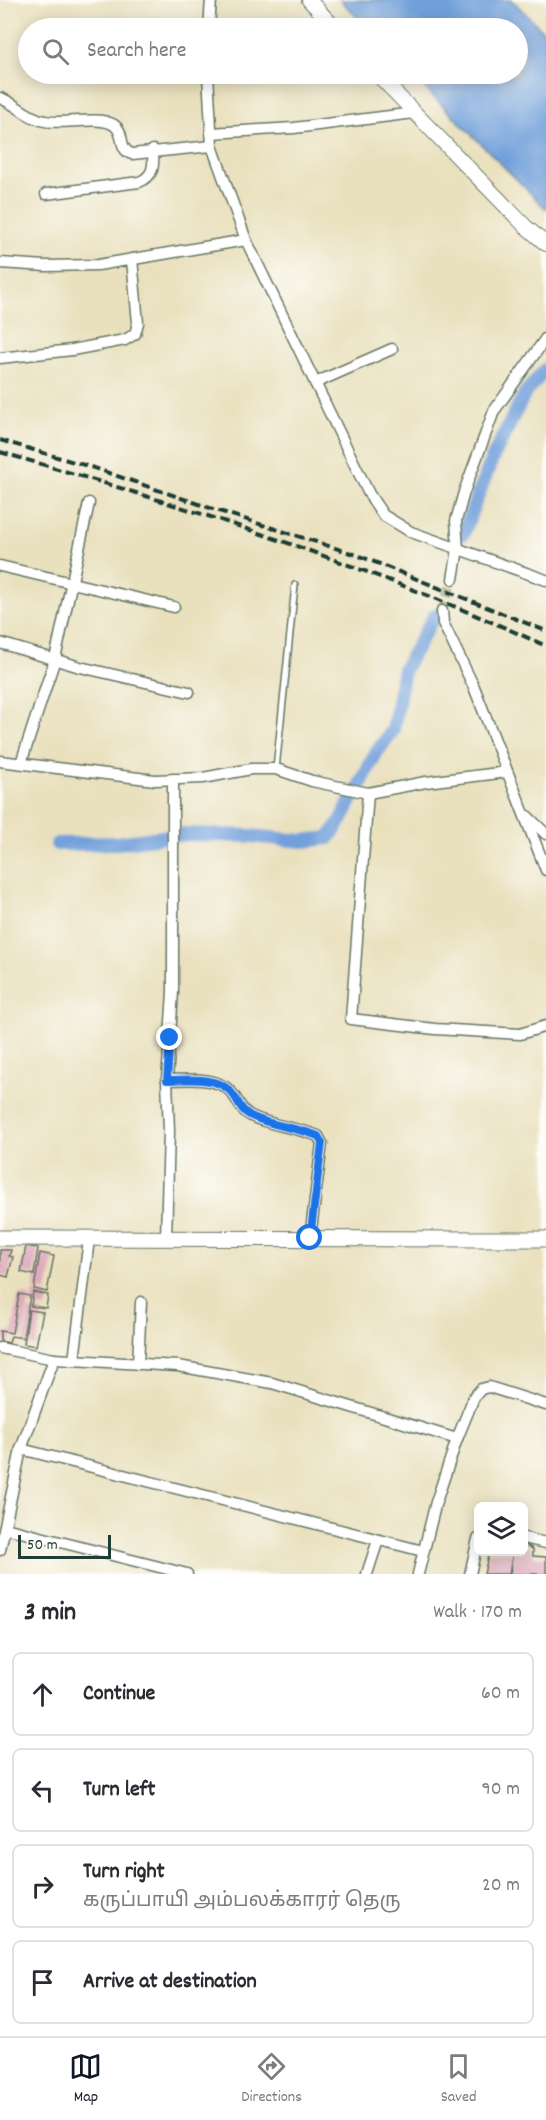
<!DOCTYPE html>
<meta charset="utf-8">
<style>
body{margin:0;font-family:Dekko,"Noto Sans Tamil",sans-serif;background:#f2f2f3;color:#2b2b33}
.controls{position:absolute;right:18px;bottom:18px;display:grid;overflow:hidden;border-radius:9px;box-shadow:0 3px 15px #0003}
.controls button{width:54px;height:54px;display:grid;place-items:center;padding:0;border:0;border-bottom:2px solid #e1e1e2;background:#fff;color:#2b2b33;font:30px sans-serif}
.scale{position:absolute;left:18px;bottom:15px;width:93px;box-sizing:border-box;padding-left:6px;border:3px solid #1f3d34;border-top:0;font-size:16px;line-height:21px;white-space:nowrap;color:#1f3d34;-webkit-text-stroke:4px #fdfcf7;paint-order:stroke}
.stop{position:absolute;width:18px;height:18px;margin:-14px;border:4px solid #1a73e8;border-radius:50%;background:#fff}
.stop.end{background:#1a73e8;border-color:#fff;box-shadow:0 2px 6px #0008}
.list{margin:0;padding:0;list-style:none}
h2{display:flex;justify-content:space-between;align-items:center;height:78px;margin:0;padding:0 24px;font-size:26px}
h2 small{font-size:20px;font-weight:400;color:#7c7c81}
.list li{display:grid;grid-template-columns:39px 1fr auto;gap:18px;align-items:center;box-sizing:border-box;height:84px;margin:0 12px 12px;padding:0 12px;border:2px solid #e1e1e2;border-radius:9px}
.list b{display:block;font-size:22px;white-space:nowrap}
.list p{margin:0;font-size:20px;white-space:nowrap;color:#7c7c81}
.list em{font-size:20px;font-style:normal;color:#7c7c81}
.icon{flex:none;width:33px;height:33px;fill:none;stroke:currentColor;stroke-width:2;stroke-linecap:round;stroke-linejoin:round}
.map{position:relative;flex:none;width:546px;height:1574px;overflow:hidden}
.search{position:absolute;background:#fff;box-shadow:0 3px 15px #0003;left:18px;right:18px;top:18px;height:66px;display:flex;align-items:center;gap:15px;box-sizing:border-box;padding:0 21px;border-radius:33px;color:#7c7c81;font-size:22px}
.sheet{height:462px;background:#fff}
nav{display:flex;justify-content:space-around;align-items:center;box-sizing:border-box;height:84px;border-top:2px solid #e1e1e2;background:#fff;font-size:16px;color:#7c7c81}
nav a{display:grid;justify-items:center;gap:3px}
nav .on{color:#111827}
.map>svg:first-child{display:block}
.water{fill:#72a0db;stroke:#486e88;stroke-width:1.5}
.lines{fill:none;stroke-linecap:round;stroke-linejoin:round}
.canal{stroke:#72a0db;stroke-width:14}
.building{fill:#dfaabd}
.minor-tunnel{stroke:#c1bfa2;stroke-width:10;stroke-dasharray:10 5;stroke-linecap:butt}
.service-casing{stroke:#667664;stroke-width:8}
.minor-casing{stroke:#667664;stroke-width:13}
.secondary-casing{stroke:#667664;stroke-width:16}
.primary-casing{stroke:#667664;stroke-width:17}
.service{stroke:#fff;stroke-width:5}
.minor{stroke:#fff;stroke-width:10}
.secondary{stroke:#fff;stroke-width:14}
.primary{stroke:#fff;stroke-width:15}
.rail{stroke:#1f3d34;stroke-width:4;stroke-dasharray:9 4.5;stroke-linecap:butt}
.route{stroke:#1a73e8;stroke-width:8}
</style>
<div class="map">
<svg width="546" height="1574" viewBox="0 0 546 1574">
<rect width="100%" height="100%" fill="#fdfcf7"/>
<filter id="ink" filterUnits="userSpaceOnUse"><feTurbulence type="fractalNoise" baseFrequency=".0167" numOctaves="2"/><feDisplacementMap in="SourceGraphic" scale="12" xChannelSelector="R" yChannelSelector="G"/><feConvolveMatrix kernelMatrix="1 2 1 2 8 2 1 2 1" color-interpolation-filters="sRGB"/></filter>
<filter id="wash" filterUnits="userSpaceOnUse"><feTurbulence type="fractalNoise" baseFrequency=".008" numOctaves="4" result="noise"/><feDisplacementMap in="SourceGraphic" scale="24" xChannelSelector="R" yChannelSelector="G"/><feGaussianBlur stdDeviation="1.35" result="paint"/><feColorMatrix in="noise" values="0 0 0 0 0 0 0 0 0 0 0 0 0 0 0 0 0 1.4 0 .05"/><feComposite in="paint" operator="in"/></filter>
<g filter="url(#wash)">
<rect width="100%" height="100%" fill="#e9e0bd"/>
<path class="water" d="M340,0H512L546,34V209L411,74H518V28H368Z"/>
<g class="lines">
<g class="canal">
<path d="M463,534L492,459L525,393L546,369"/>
<path d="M360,785L376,753L393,730L404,669L435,615"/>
<path d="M57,844L117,843L185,834L250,836L303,841L329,838L342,819L352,798"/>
</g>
</g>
<g id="blocks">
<g class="building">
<path d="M26,1246L38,1248L34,1275L21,1272Z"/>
<path d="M0,1250H11L9,1256L13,1257L8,1277L0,1275Z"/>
<path d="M40,1253L54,1256L47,1292L34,1289Z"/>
<path d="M33,1292L48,1295L46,1308L31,1306Z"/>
<path d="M19,1294L30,1296L23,1338L11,1336L9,1343L0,1341V1331L12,1333Z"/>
<path d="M29,1310L43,1312L36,1346L24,1344Z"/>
<path d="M524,1544L533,1549V1556L546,1557V1574H510L512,1557L509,1574H484L489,1552H524Z"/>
</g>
</g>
</g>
<g filter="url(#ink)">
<use href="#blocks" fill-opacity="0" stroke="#667664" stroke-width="1.5"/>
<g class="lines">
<path class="minor-tunnel" d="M442,611L453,579"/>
<defs>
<path id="service" d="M276,769L295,585"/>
<g id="minor">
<path d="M209,28L211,0"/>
<path d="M208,74L212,146L246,240L369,494L383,515L411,532L546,580"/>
<path d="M0,98C17,104 27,118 45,121C64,125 99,115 114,125C126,133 117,149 132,154L212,146"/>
<path d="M211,133L294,128L414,113"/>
<path d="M46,194L139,182C154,176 154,166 153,150"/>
<path d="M0,263L46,266L98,265L246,240"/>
<path d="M0,358L72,350L125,340L135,334L138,323L132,259"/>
<path d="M315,383L392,349"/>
<path d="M0,566L174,607"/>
<path d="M453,579L458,549L456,521L464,492L494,411L546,338"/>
<path d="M442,611L443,623L474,687L546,870"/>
<path d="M0,643L80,667L189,692"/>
<path d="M0,761L155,780L203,778L251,769H276L312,781L368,793L426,782L507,772"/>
<path d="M21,763L55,659L89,503"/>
<path d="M368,793L351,1019L435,1029L520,1034L546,1026"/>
<path d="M527,816L546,834"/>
<path d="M167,1080C186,1080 216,1076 230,1091C239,1100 239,1110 251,1116C271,1126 296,1127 318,1136L322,1143L310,1238"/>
<path d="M166,1238L169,1131L167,1080L173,992V779"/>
<path d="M0,1348L54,1359L178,1366L272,1383L457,1439"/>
<path d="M74,1360L89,1239"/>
<path d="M138,1364L141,1302"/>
<path d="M21,1449L423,1551"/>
<path d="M5,1528L187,1574"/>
<path d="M524,1538L546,1543"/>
<path d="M0,1550L21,1449L54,1359"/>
<path d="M367,1574L378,1540"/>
<path d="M418,1574L436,1502L457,1439L474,1397L481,1389L489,1387L546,1405"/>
<path d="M470,1574L478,1539"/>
</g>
<g id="secondary">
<path d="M309,0L335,28"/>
<path d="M377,74L525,226L546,244"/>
</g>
<path id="primary" d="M0,1238L546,1239"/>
</defs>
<use href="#service" class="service-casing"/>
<use href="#minor" class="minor-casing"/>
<use href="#secondary" class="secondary-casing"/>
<use href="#primary" class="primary-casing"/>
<use href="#service" class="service"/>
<use href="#minor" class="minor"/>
<use href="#secondary" class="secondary"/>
<use href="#primary" class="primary"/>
<g class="rail">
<path d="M0,440L94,468L219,511L357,555L546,631"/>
<path d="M0,452C186,506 370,566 546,646"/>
</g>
</g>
</g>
<g class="lines" filter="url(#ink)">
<path class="route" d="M170,1038L167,1080C186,1080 216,1076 230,1091C239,1100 239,1110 251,1116C271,1126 296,1127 318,1136L322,1143L310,1238"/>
</g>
</svg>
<div class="controls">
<button><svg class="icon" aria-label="layers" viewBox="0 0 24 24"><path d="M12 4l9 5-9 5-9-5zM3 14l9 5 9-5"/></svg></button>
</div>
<div class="scale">50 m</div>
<div class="stop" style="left:310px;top:1238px"></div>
<div class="stop end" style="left:170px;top:1038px"></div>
<div class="search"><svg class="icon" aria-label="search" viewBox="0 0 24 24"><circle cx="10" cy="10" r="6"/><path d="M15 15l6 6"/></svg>Search here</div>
</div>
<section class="sheet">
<h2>3 min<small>Walk · 170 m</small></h2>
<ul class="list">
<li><svg class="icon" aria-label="ahead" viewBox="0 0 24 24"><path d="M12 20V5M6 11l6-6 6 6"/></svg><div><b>Continue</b></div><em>60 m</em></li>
<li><svg class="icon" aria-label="left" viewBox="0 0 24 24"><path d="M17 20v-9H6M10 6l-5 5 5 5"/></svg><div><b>Turn left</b></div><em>90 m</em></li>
<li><svg class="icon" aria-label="right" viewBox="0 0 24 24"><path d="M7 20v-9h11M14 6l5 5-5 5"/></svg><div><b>Turn right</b><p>கருப்பாயி அம்பலக்காரர் தெரு</p></div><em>20 m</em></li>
<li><svg class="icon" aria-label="arrive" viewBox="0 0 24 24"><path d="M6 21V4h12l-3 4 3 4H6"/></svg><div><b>Arrive at destination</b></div></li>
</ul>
</section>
<nav>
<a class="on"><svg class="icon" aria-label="map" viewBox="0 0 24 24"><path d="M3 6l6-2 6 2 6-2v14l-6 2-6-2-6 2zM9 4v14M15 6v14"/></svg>Map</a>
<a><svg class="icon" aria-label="directions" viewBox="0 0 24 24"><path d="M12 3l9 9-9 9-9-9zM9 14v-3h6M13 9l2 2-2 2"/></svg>Directions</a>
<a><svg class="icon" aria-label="saved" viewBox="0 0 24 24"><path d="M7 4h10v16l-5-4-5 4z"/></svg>Saved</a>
</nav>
